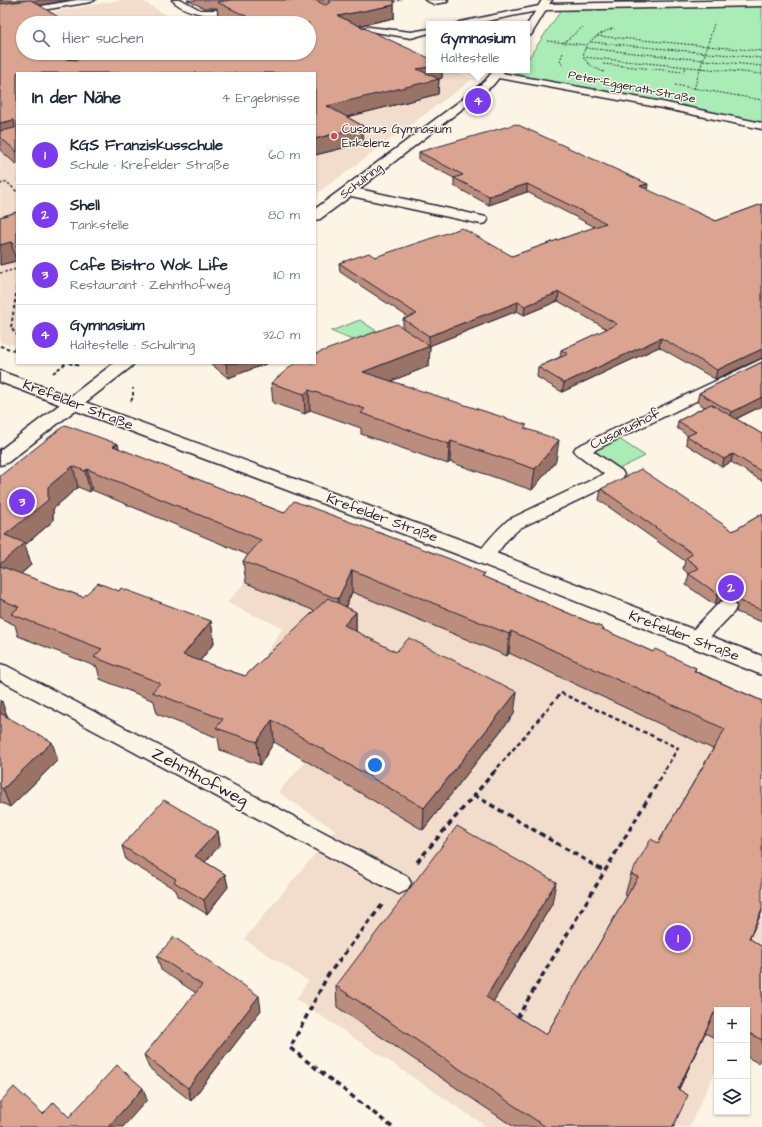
<!DOCTYPE html>
<html lang="de">
<meta charset="utf-8">
<style>
body{margin:0;font-family:"Architects Daughter",sans-serif;background:#f2f2f3;color:#1f2937}
.controls{position:absolute;right:12px;bottom:12px;display:grid;overflow:hidden;border-radius:0px;box-shadow:0 1px 3px #0004}
.controls button{width:36px;height:36px;display:grid;place-items:center;padding:0;border:0;border-bottom:1px solid #e0e1e3;background:#fff;color:#1f2937;font:20px sans-serif}
.you{position:absolute;left:375px;top:765px;width:14px;height:14px;margin:-10px;border:3px solid #fff;border-radius:50%;background:#1a73e8;box-shadow:0 0 0 6px #1a73e833}
.badge{display:grid;place-items:center;width:26px;height:26px;border-radius:50%;background:#7c3aed;color:#fff;font-size:13px;font-weight:700}
.pin{position:absolute;translate:-50% -50%;border:2px solid #fff;box-shadow:0 1px 4px #0006}
.popup{position:absolute;left:426px;top:21px;width:104px;height:52px;box-sizing:border-box;display:grid;place-content:center;border-radius:0px;background:#fff;filter:drop-shadow(0 1px 3px #0005);font-size:13px;white-space:nowrap;color:#747a83}
.popup b{font-size:15px;color:#1f2937}
.popup::after{content:'';position:absolute;left:50%;top:100%;margin-left:-8px;border:8px solid transparent;border-top-color:#fff}
.list{margin:0;padding:0;list-style:none}
h2{display:flex;justify-content:space-between;align-items:center;height:52px;margin:0;padding:0 16px;font-size:17px}
h2 small{font-size:13px;font-weight:400;color:#747a83}
.list li{display:grid;grid-template-columns:26px 1fr auto;gap:12px;align-items:center;box-sizing:border-box;height:60px;padding:0 16px;border-top:1px solid #e0e1e3}
.list b{display:block;font-size:15px;white-space:nowrap}
.list p{margin:0;font-size:13px;white-space:nowrap;color:#747a83}
.list em{font-size:13px;font-style:normal;color:#747a83}
.icon{flex:none;width:22px;height:22px;fill:none;stroke:currentColor;stroke-width:2;stroke-linecap:round;stroke-linejoin:round}
.map{position:relative;flex:none;width:762px;height:1127px;overflow:hidden}
.search{position:absolute;background:#fff;box-shadow:0 1px 3px #0004;left:16px;top:16px;width:300px;height:44px;display:flex;align-items:center;gap:10px;box-sizing:border-box;padding:0 14px;border-radius:22px;color:#747a83;font-size:15px}
.panel{position:absolute;background:#fff;box-shadow:0 1px 3px #0004;left:16px;top:72px;width:300px;height:292px;border-radius:0px}
.map>svg:first-child{display:block}
.built{fill:#f2ddcc}
.green{fill:#aaecb6;stroke:#668778}
.lines{fill:none;stroke-linecap:round;stroke-linejoin:round}
.service-casing{stroke:#22223b;stroke-width:3}
.minor-casing{stroke:#22223b;stroke-width:3}
.secondary-casing{stroke:#22223b;stroke-width:3}
.path-far4{stroke:#22223b;stroke-width:1;stroke-dasharray:2 1.5;stroke-linecap:butt}
.path-far3{stroke:#22223b;stroke-width:1.5;stroke-dasharray:2.5 2;stroke-linecap:butt}
.path-far2{stroke:#22223b;stroke-width:2;stroke-dasharray:3.5 2.5;stroke-linecap:butt}
.path-far1{stroke:#22223b;stroke-width:2.5;stroke-dasharray:4.5 3;stroke-linecap:butt}
.path{stroke:#22223b;stroke-width:3.5;stroke-dasharray:5.5 4;stroke-linecap:butt}
.service{fill:#fcf5e5;fill-rule:evenodd}
.minor{fill:#fcf5e5;fill-rule:evenodd}
.secondary{fill:#fcf5e5;fill-rule:evenodd}
.wall{fill:#bb8d7c;stroke:#22223b;fill-rule:evenodd}
.shaded-wall{fill:#997365;stroke:#22223b}
.building{fill:#daa490;stroke:#22223b}
.poi-dot{fill:#d1495b;stroke:#fcf5e5;stroke-width:1.5}
.labels{text-anchor:middle;dominant-baseline:central;stroke-width:3;stroke-linejoin:round;paint-order:stroke}
.far-street-label{font-size:12px;fill:#22223b;stroke:#fcf5e5}
.far-poi-label{font-size:12px;fill:#22223b;stroke:#fcf5e5;text-anchor:start}
.street-label{font-size:14px;fill:#22223b;stroke:#fcf5e5}
.near-street-label{font-size:17px;fill:#22223b;stroke:#fcf5e5}
</style>
<div class="map">
<svg width="762" height="1127" viewBox="0 0 762 1127">
<rect width="100%" height="100%" fill="#fcf5e5"/>
<filter id="ink" filterUnits="userSpaceOnUse"><feTurbulence type="fractalNoise" baseFrequency=".025" numOctaves="2"/><feDisplacementMap in="SourceGraphic" scale="8" xChannelSelector="R" yChannelSelector="G"/><feConvolveMatrix kernelMatrix="1 2 1 2 8 2 1 2 1" color-interpolation-filters="sRGB"/></filter>
<g filter="url(#ink)">
<g class="built">
<path d="M121,0H140L181,23H23V53H242L429,70H452L473,79L315,195V73H17V345H9L0,342V21Z"/>
<path d="M299,517L762,699V971L717,1010V1068L689,1127H487L296,999L308,981L244,939L335,830L278,792L334,731L245,685L283,628L227,603Z"/>
</g>
<g class="green">
<path d="M762,6V123L516,76L520,70H527V60L560,12L559,10Z"/>
<path d="M360,320L378,332L354,341L331,331Z"/>
<path d="M616,437L645,456L617,470L588,451Z"/>
</g>
<g class="lines">
<defs>
<g id="service">
<path d="M77,0H95L91,2L0,17V13Z"/>
<path d="M172,0H182L200,10H222L242,6L246,8L245,10C221,16 192,19 172,0Z"/>
<path d="M425,0H448L447,2L434,4Z"/>
<path d="M544,5H547V9L472,24H456L460,22Z"/>
<path d="M369,27L411,32L429,29V33L411,38L369,31L359,33L355,31L356,29Z"/>
<path d="M496,72L657,101L762,123V129L657,107L493,77L491,75Z"/>
<path d="M762,359V369L593,451L622,471L624,475L622,479L520,528L507,540L491,561L485,563L479,561L476,557C485,543 496,531 508,520L604,474L576,453L574,450L576,447Z"/>
<path d="M727,600L734,602L736,607L734,612L702,645L695,647L688,645L685,640L688,635L720,602Z"/>
<path d="M0,664L7,666L407,876L411,883L407,890L399,894L391,890L0,680Z"/>
</g>
<g id="minor">
<path d="M542,0H552L549,4L762,0V6L546,10L531,35L527,36V25Z"/>
<path d="M494,70H505L493,85L359,189L486,217L488,220L486,223L481,224L351,196L320,219L315,220V209L460,101L485,81Z"/>
<path d="M114,363H134L131,367L7,463L0,465V450Z"/>
</g>
<path id="secondary" d="M0,371L475,545L762,656V675L459,555L0,382Z"/>
</defs>
<use href="#service" class="service-casing"/>
<use href="#minor" class="minor-casing"/>
<use href="#secondary" class="secondary-casing"/>
<g class="path-far4">
<path d="M391,2L402,0"/>
<path d="M597,36L762,51"/>
<path d="M547,41L586,45"/>
<path d="M591,42L762,58"/>
<path d="M563,43L583,27"/>
<path d="M585,48L762,66"/>
<path d="M563,53L560,60L563,66"/>
<path d="M583,57L762,74"/>
<path d="M603,64L684,72L686,66"/>
<path d="M604,72C566,58 588,37 614,28"/>
<path d="M675,85L762,100"/>
<path d="M694,89L714,24"/>
</g>
<g class="path-far3">
<path d="M0,184L7,182L17,192"/>
<path d="M0,273L17,269"/>
<path d="M16,289L17,284"/>
</g>
<g class="path-far2">
<path d="M17,288L11,328L17,335"/>
<path d="M0,346L17,351"/>
<path d="M14,350L17,345"/>
<path d="M69,363L80,366"/>
<path d="M53,373L66,363"/>
<path d="M131,401L133,397V388"/>
</g>
<path class="path-far1" d="M493,773L561,693L678,748L663,773"/>
<g class="path">
<path d="M474,795L604,871"/>
<path d="M417,862L494,772"/>
<path d="M382,905L328,975L290,1048L392,1127"/>
<path d="M517,1018L664,772"/>
</g>
<use href="#service" class="service"/>
<use href="#minor" class="minor"/>
<use href="#secondary" class="secondary"/>
</g>
<g class="wall">
<path d="M0,0L39,5L23,53H309L229,21L218,16L217,8H204L187,0H394V18L359,26L429,70H442V78L439,79L438,94L347,117L363,126V143L315,155V73H17V165L0,150Z"/>
<path d="M614,0H648V1H615Z"/>
<path d="M419,152L647,190L716,221L762,204V358L715,379L659,347L562,392L537,377L538,367L560,357L561,350L607,329L558,301L524,315L517,311L429,346H430L429,366L391,381L526,429L556,461L532,490L450,462L448,464L361,434V428L310,410L305,414L273,403L271,383L403,328V319L408,317L340,272L339,263L375,257L512,256L595,227L527,192L489,205L454,186V178L419,160Z"/>
<path d="M17,212V262L16,261L0,265V217Z"/>
<path d="M762,362V406L736,419L762,434V481L731,462L722,467L686,444L687,436H688L677,428L678,421L705,407L697,402L699,393Z"/>
<path d="M210,363H268L228,378Z"/>
<path d="M118,444L119,449L284,513L484,577L603,628V630L653,652L696,668L695,671L762,701L749,938L762,947V1055L758,1063L747,1057V1010H717V1039L705,1033L679,1089L674,1127H514L337,1007L336,986L552,904L493,1002L546,1035L627,896L625,895L631,874L658,843L713,749L509,653L507,656L352,592L346,607L356,612V632L514,714L423,830L274,742L260,765L220,750L218,738L157,714L154,701L100,679L97,667L18,636L15,625L0,618V476ZM78,487L90,492L92,490L248,555L243,561L246,583L315,611L245,676L200,661L214,643L211,621L119,591L83,597L21,574L31,565L25,545L53,521V509Z"/>
<path d="M601,489L733,531L762,514V622L736,612L737,606L734,601L727,599L720,601L715,605L686,585L689,574L683,569L685,561L599,500Z"/>
<path d="M0,700L8,717L58,760L10,807L0,802Z"/>
<path d="M218,831L220,845L205,862L225,874L228,887L207,914L177,896L176,890L126,860L122,846Z"/>
<path d="M157,956L261,1010L191,1101L149,1068L144,1055L196,993L161,970Z"/>
</g>
<g class="shaded-wall">
<path d="M0,0H70L0,12Z"/>
<path d="M394,5V18L338,30V16Z"/>
<path d="M63,53H68L70,64L62,54Z"/>
<path d="M429,67V70H442V78L439,79L438,94L327,122V106L417,69Z"/>
<path d="M14,120L17,132L0,137V123Z"/>
<path d="M363,126V143L315,155V139Z"/>
<path d="M527,184V192L489,205V196Z"/>
<path d="M648,184L647,192L640,186Z"/>
<path d="M11,242L16,261L0,265V245Z"/>
<path d="M559,292L558,301L524,315L525,306Z"/>
<path d="M518,302L517,311L429,346V336Z"/>
<path d="M661,338L659,347L562,392L564,383Z"/>
<path d="M430,346L429,366L364,392L363,372Z"/>
<path d="M762,349V358L715,379L717,370Z"/>
<path d="M226,363H268L228,378Z"/>
<path d="M309,390L310,410L305,414L304,394Z"/>
<path d="M762,397V406L729,422L732,412Z"/>
<path d="M559,440L556,461L532,490L535,469Z"/>
<path d="M451,441L450,462L448,464L449,444Z"/>
<path d="M118,444L123,465L113,446Z"/>
<path d="M733,454L731,462L722,467L724,459Z"/>
<path d="M73,466L78,487L53,509V521L25,545L31,565L5,587L0,570V564L5,535L48,487Z"/>
<path d="M87,469L92,490L90,492L85,471Z"/>
<path d="M352,570V592L339,621L338,599Z"/>
<path d="M730,588L727,599L720,601L715,605L718,594L723,590Z"/>
<path d="M356,612V634L344,625Z"/>
<path d="M211,621L214,643L187,677L183,655Z"/>
<path d="M511,631L509,653L507,656L509,634Z"/>
<path d="M517,692L514,714L423,830L424,808Z"/>
<path d="M2,701L8,720L0,728V703Z"/>
<path d="M272,720L274,742L260,765L257,742Z"/>
<path d="M52,742L58,760L10,807L3,789Z"/>
<path d="M218,831L220,845L198,870L195,856Z"/>
<path d="M225,874L228,887L207,914L204,900Z"/>
<path d="M556,882L552,904L484,1017L486,997Z"/>
<path d="M762,910V912L740,959L749,938Z"/>
<path d="M259,996L261,1010L191,1101L188,1088Z"/>
<path d="M714,1013L705,1033L670,1108L678,1089Z"/>
<path d="M143,1088L147,1100L123,1127H108Z"/>
</g>
<g class="building">
<path d="M28,0H31L68,23H23V53H63L62,54L66,59L78,60L80,58L72,53H309V23H219L248,17L217,2L231,0H315L325,5L331,2L328,0H394V5L338,16L429,58V67L417,69L439,79L327,106L363,126L315,139V73H17V152L0,137V131L15,128L14,120L0,123V4Z"/>
<path d="M516,124L648,184L640,186L716,221L762,204V349L717,370L661,338L564,383L538,367L568,354L561,350L617,324L559,292L525,306L518,302L429,336L403,319L417,314L339,263L369,253L375,257L462,228L512,256L606,223L527,184L489,196L454,178L463,175L419,152Z"/>
<path d="M17,212V247L11,242L0,245V217Z"/>
<path d="M397,324L430,346L363,372L527,425L524,428L559,440L535,469L451,441L449,444L361,413L365,409L309,390L304,394L271,383L295,363H315V354Z"/>
<path d="M762,362V397L732,412L699,393Z"/>
<path d="M711,404L762,434V472L733,454L724,459L687,436L696,432L678,421Z"/>
<path d="M65,425L118,444L113,446L284,513L294,501L450,559L485,574L482,576L603,628L602,629L653,652L655,649L696,668L694,671L762,701V910L749,938L762,947V1040L747,1032V1010H717V1014L714,1013L678,1089L688,1095L673,1127H546L336,986L457,826L556,882L486,997L546,1035L638,877L631,874L651,839L658,843L725,729L511,631L509,634L352,570L338,599L243,561L261,540L87,469L85,471L73,466L48,487V500L5,535L25,543L0,564V476Z"/>
<path d="M641,469L733,531L762,514V610L739,601L741,595L738,590L730,588L723,590L718,594L689,574L699,568L686,558L693,554L601,489Z"/>
<path d="M0,566L83,597L98,583L119,591L121,588L211,621L183,655L245,676L328,598L356,612L344,625L396,652L409,638L517,692L424,808L272,720L257,742L216,728L223,719L152,692L160,683L94,657L102,649L11,614L19,607L0,599Z"/>
<path d="M0,713L52,742L3,789L0,787Z"/>
<path d="M164,800L218,831L195,856L225,874L204,900L174,882L176,879L122,846Z"/>
<path d="M174,937L259,996L188,1088L144,1055L202,985L157,956Z"/>
<path d="M117,1065L143,1088L108,1127H0V1102L14,1087L43,1114L54,1102L69,1117Z"/>
</g>
</g>
<circle class="poi-dot" cx="334" cy="136" r="4"/>
<g class="labels">
<g class="far-street-label">
<text transform="translate(632 87) rotate(11)">Peter-Eggerath-Straße</text>
<text transform="translate(361 181) rotate(-38)">Schulring</text>
</g>
<g class="far-poi-label">
<text x="342" y="129">Cusanus Gymnasium<tspan x="342" dy="14">Erkelenz</tspan></text>
</g>
<g class="street-label">
<text transform="translate(78 405) rotate(21)">Krefelder Straße</text>
<text transform="translate(625 429) rotate(-26)">Cusanushof</text>
<text transform="translate(382 518) rotate(20)">Krefelder Straße</text>
<text transform="translate(684 636) rotate(21)">Krefelder Straße</text>
</g>
<g class="near-street-label">
<text transform="translate(200 777) rotate(28)">Zehnthofweg</text>
</g>
</g>
</svg>
<div class="controls">
<button>+</button>
<button>−</button>
<button><svg class="icon" aria-label="layers" viewBox="0 0 24 24"><path d="M12 4l9 5-9 5-9-5zM3 14l9 5 9-5"/></svg></button>
</div>
<div class="you"></div>
<div class="pin badge" style="left:678px;top:938px">1</div>
<div class="pin badge" style="left:731px;top:588px">2</div>
<div class="pin badge" style="left:22px;top:502px">3</div>
<div class="pin badge" style="left:478px;top:101px">4</div>
<div class="popup"><b>Gymnasium</b>Haltestelle</div>
<div class="search"><svg class="icon" aria-label="search" viewBox="0 0 24 24"><circle cx="10" cy="10" r="6"/><path d="M15 15l6 6"/></svg>Hier suchen</div>
<section class="panel">
<h2>In der Nähe<small>4 Ergebnisse</small></h2>
<ul class="list">
<li><span class="badge">1</span><div><b>KGS Franziskusschule</b><p>Schule · Krefelder Straße</p></div><em>60 m</em></li>
<li><span class="badge">2</span><div><b>Shell</b><p>Tankstelle</p></div><em>80 m</em></li>
<li><span class="badge">3</span><div><b>Cafe Bistro Wok Life</b><p>Restaurant · Zehnthofweg</p></div><em>110 m</em></li>
<li><span class="badge">4</span><div><b>Gymnasium</b><p>Haltestelle · Schulring</p></div><em>320 m</em></li>
</ul>
</section>
</div>
